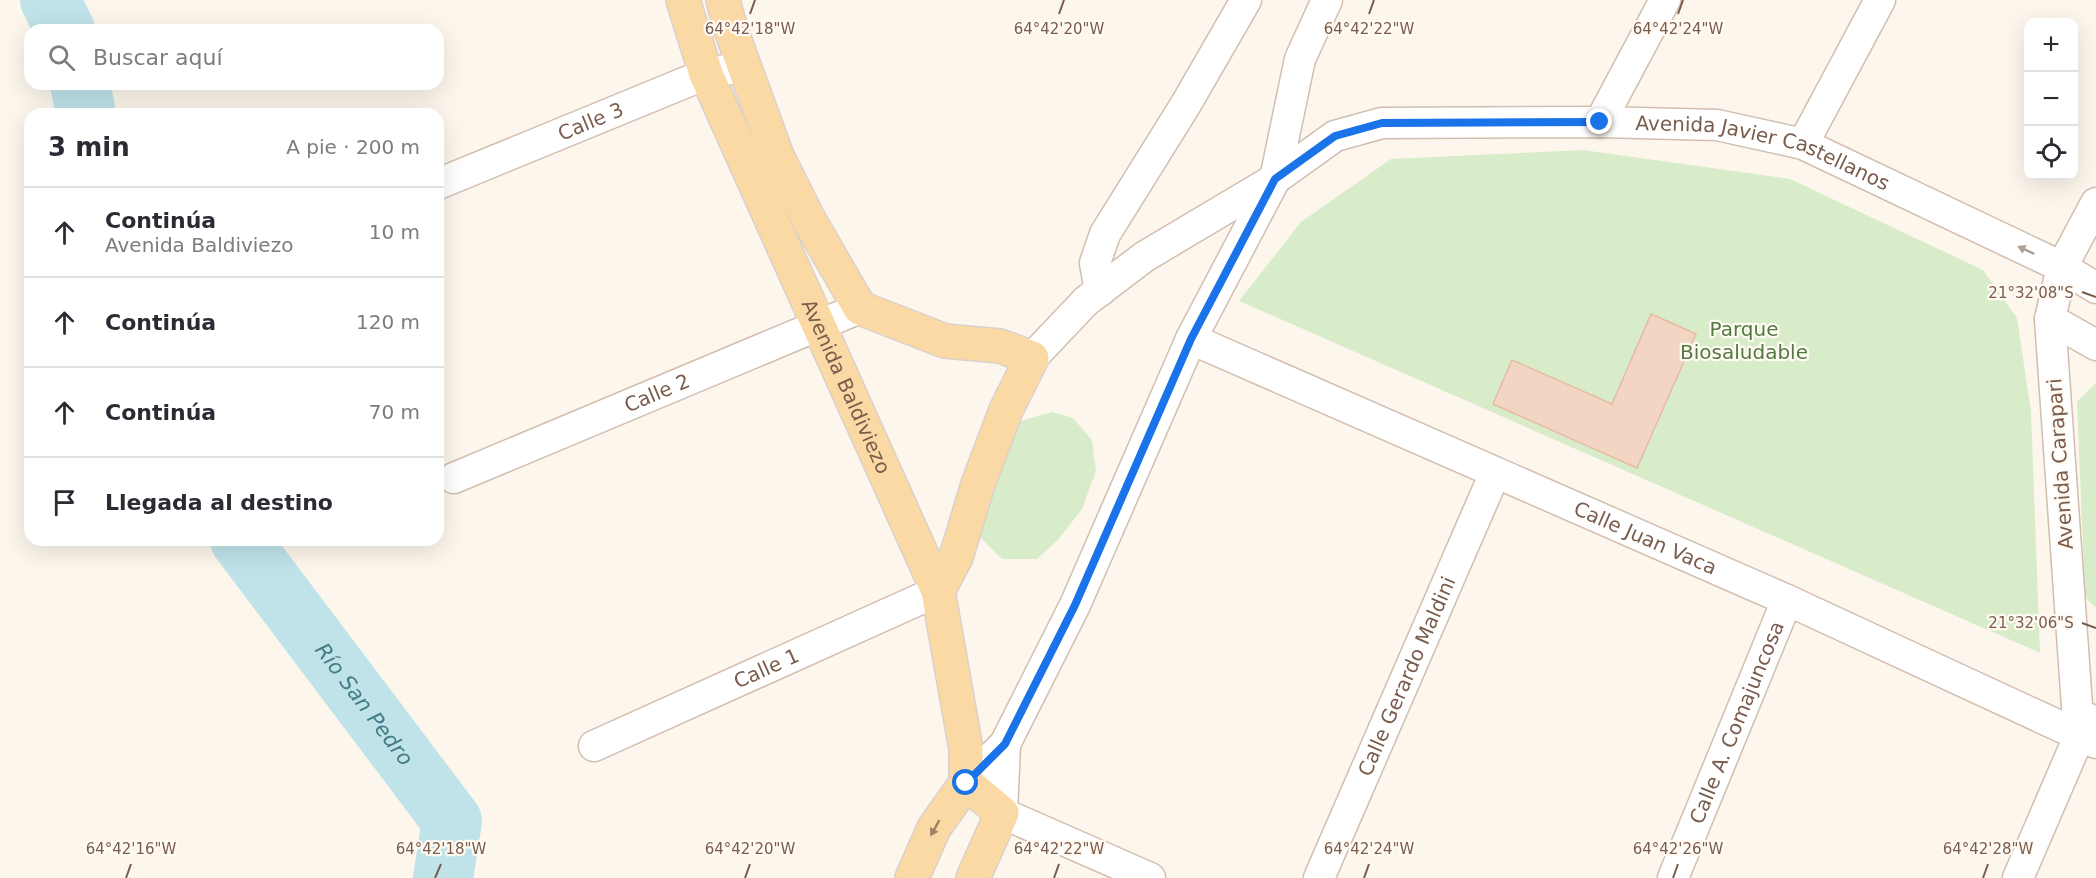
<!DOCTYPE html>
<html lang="es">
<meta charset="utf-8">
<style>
body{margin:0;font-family:"DejaVu Sans",sans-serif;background:#f7f7f7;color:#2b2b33}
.controls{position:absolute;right:18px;top:18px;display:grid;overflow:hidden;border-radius:12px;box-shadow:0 6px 24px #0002}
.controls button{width:54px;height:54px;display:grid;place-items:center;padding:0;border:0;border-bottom:2px solid #e1e1e2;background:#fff;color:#2b2b33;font:30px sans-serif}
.stop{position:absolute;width:18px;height:18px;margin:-14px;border:4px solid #1a73e8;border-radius:50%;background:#fff}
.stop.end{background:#1a73e8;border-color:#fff;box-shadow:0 2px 6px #0008}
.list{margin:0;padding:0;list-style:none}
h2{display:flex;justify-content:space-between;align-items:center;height:78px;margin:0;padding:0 24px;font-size:26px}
h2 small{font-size:20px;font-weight:400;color:#7c7c81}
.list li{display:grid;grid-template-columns:39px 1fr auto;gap:18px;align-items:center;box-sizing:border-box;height:90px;padding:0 24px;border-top:2px solid #e1e1e2}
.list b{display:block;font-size:22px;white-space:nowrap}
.list p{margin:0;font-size:20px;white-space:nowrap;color:#7c7c81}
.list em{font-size:20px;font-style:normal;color:#7c7c81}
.icon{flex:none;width:33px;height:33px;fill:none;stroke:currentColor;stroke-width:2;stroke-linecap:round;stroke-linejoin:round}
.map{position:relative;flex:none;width:2096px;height:878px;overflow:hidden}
.search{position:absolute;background:#fff;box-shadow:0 6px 24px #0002;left:24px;top:24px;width:420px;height:66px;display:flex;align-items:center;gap:15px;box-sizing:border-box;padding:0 21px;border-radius:18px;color:#7c7c81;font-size:22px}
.panel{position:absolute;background:#fff;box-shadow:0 6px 24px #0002;left:24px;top:108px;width:420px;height:438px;border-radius:18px}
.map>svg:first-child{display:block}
.green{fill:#d8ecc9}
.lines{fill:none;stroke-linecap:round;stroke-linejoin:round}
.river{stroke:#bfe3e8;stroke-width:60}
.building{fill:#f3d5c3;stroke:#e6bba3;stroke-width:1.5}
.minor-casing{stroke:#d1beb0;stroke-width:33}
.primary-casing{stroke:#dad1cd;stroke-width:36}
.minor{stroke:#fff;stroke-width:30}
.primary{stroke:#fbd9a5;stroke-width:33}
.oneway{fill:#af9d94}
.oneway2{fill:#a18267}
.route{stroke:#1a73e8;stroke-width:8}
.ticks{fill:none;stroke:#7a5c4d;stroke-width:2}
.labels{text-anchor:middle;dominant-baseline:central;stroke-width:4.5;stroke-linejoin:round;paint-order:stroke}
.street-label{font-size:20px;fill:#7a5c4d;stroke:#fffaf3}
.park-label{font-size:20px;fill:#537a41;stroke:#fffaf3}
.water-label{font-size:21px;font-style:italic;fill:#437c86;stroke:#fffaf3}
.ticks-label{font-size:15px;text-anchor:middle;fill:#7a5c4d;stroke:#fffaf3;stroke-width:4.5;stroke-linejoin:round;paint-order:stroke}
</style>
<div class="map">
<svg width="2096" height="878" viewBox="0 0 2096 878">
<rect width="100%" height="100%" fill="#fdf6ec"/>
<g class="green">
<path d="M1583,150L1790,179L1983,270L2017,318L2031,412L2040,653L1239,301L1301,222L1391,159Z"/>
<path d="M2096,383V608L2085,597L2077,402Z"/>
<path d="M1052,412L1073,418L1092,440L1096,471L1082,509L1058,540L1037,559H1002L979,536L992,456L1021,421Z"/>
</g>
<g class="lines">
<g class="river">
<path d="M50,0L65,30"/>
<path d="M80,84L86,114"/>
<path id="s1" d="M240,540L452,821L443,878"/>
</g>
</g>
<path class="building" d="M1651,314L1696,334L1637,468L1493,404L1512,360L1612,404Z"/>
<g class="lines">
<defs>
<g id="minor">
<path d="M1600,122L1665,0"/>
<path d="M1803,144L1880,0"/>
<path id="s2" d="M438,184L706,74L744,66"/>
<path d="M1100,291L1095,263L1105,234L1186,104L1246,0"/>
<path d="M2050,319L2096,345"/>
<path id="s3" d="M1191,339L1787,600L2096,743"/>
<path id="s4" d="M1032,358L1086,301L1144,257L1275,179L1335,136L1382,123L1600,122L1717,125L1803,144L2062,267L2096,288"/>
<path id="s5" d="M454,478L860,308"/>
<path d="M2079,735L2050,319L2062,267L2096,203"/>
<path d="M1005,744L1002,813L1150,878"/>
<path id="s6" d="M594,746L938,591"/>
<path d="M966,783L1005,744L1075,605L1191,339L1275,179L1300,59L1327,0"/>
<path id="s7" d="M1319,878L1495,473"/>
<path id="s8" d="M1673,878L1787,600"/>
<path d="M2018,878L2087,718"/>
</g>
<g id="primary">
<path id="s9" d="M683,0L706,74L938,591L966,749V783L934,828L912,878"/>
<path d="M723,0L731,30L777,156L809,220L860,308L945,341L1000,346L1032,358L1006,410L978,484L956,557L938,591"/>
<path d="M966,783L1002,813L973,878"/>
</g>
</defs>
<use href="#minor" class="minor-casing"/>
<use href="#primary" class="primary-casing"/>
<use href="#minor" class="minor"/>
<use href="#primary" class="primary"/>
</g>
<defs><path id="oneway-solid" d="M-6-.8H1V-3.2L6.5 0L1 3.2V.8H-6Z" transform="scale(1.5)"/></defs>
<use class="oneway" href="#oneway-solid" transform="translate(2026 250) rotate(-155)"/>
<use class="oneway2" href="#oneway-solid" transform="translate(935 828) rotate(119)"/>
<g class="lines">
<path class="route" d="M966,783L1005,744L1075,605L1191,339L1275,179L1335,136L1382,123L1600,122"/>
</g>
<path class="ticks" d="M750,14L755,0M1059,14L1064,0M1369,14L1374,0M1678,14L1683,0M2082,292L2096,297M2082,623L2096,628M126,878L131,864M435,878L441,864M745,878L750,864M1054,878L1059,864M1364,878L1369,864M1673,878L1678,864M1983,878L1988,864"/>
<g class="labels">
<g class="street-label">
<text stroke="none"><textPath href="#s2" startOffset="165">Calle 3</textPath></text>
<text stroke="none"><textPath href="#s4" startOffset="812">Avenida Javier Castellanos</textPath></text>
<text stroke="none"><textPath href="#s9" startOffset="420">Avenida Baldiviezo</textPath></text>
<text stroke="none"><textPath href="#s5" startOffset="220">Calle 2</textPath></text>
<text transform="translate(2060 464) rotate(-94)">Avenida Carapari</text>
<text stroke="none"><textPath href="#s3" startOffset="496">Calle Juan Vaca</textPath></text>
<text stroke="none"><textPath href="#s6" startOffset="189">Calle 1</textPath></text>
<text stroke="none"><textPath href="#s7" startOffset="220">Calle Gerardo Maldini</textPath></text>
<text stroke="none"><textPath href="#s8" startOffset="168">Calle A. Comajuncosa</textPath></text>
</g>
<g class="park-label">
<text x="1744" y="329">Parque<tspan x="1744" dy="23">Biosaludable</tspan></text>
</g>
<g class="water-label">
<text stroke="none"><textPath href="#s1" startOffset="206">Río San Pedro</textPath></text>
</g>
</g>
<g class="ticks-label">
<text x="750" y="34">64°42'18"W</text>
<text x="1059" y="34">64°42'20"W</text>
<text x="1369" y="34">64°42'22"W</text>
<text x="1678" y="34">64°42'24"W</text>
<text x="2031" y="298">21°32'08"S</text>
<text x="2031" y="628">21°32'06"S</text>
<text x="131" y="854">64°42'16"W</text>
<text x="441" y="854">64°42'18"W</text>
<text x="750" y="854">64°42'20"W</text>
<text x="1059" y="854">64°42'22"W</text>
<text x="1369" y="854">64°42'24"W</text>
<text x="1678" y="854">64°42'26"W</text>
<text x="1988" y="854">64°42'28"W</text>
</g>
</svg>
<div class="controls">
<button>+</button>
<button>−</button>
<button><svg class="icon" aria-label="locate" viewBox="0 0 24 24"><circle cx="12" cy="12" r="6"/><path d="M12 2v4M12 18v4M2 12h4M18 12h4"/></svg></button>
</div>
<div class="stop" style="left:966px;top:783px"></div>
<div class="stop end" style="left:1600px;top:122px"></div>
<div class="search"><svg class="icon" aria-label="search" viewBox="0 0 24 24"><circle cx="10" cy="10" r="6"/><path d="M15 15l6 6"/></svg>Buscar aquí</div>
<section class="panel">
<h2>3 min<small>A pie · 200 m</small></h2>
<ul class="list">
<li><svg class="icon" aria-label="ahead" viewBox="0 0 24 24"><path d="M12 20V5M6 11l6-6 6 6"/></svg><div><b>Continúa</b><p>Avenida Baldiviezo</p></div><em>10 m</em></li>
<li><svg class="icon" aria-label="ahead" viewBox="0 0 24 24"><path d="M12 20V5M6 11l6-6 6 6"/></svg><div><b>Continúa</b></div><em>120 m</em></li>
<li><svg class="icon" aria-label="ahead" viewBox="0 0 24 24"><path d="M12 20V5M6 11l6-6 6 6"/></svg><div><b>Continúa</b></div><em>70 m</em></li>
<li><svg class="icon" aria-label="arrive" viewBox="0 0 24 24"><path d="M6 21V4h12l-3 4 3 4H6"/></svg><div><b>Llegada al destino</b></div></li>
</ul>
</section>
</div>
